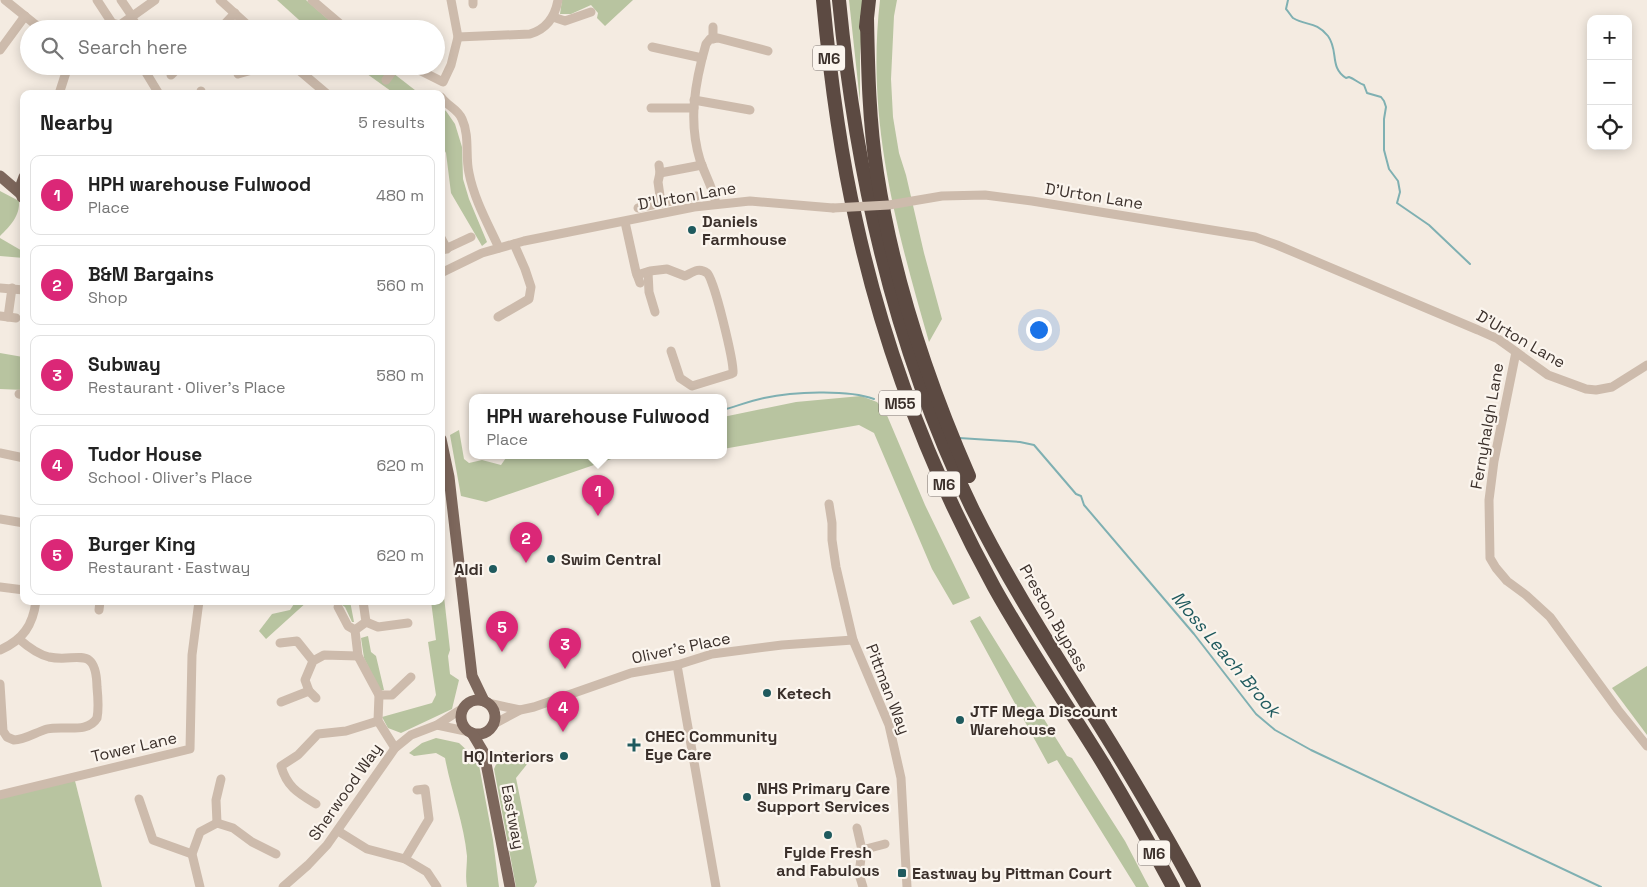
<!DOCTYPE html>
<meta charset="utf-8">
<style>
body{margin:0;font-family:"Space Grotesk",sans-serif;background:#f2f2f2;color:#222}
.controls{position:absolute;right:15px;top:15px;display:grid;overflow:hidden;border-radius:10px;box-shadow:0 2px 12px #0003}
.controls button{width:45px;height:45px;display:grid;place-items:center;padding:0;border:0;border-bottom:1px solid #e0e0e0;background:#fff;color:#222;font:25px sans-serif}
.you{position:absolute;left:1038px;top:329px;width:18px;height:18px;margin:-12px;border:4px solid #fff;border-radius:50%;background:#1a73e8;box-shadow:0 0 0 8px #1a73e833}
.badge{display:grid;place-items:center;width:32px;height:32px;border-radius:50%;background:#db2777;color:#fff;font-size:16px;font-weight:700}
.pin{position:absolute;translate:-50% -41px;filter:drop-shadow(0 1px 2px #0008)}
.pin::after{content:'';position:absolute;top:26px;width:18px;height:15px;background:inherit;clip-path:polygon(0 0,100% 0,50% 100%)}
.popup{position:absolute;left:469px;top:394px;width:258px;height:65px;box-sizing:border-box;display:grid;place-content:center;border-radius:10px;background:#fff;filter:drop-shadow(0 1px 4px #0005);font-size:16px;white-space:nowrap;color:#767676}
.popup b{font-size:19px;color:#222}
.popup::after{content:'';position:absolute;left:50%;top:100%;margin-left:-10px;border:10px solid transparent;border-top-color:#fff}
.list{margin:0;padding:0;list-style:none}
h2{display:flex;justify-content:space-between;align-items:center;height:65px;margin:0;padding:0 20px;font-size:21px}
h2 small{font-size:16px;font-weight:400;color:#767676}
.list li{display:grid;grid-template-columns:32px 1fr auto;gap:15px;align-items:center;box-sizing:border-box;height:80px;margin:0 10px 10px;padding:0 10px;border:1px solid #e0e0e0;border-radius:10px}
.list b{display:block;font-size:19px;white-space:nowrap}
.list p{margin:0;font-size:16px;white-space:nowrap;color:#767676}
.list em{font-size:16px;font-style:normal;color:#767676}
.icon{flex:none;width:28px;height:28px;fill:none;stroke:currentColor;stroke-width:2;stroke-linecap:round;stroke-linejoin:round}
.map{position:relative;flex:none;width:1647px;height:887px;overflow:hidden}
.search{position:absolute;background:#fff;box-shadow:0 2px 12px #0003;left:20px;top:20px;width:425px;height:55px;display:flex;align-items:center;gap:12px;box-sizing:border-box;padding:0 18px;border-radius:28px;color:#767676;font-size:19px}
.panel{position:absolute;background:#fff;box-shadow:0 2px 12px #0003;left:20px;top:90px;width:425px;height:515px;border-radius:10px}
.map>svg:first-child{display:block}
.green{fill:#b8c4a0}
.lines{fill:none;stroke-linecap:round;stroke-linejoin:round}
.stream{stroke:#7fb0b2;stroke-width:2}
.minor{stroke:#cdbbac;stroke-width:9}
.major{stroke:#7d675c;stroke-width:11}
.highway{stroke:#5c4a42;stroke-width:14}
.minor-bridge{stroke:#cdbbac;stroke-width:9}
.poi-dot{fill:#1f5a5e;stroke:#fbf5ee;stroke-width:2}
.labels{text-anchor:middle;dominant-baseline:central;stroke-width:4.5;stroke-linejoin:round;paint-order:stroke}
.shield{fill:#fbf5ee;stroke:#756b66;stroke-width:1}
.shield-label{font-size:15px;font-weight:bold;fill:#3b302b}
.street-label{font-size:16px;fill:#3b302b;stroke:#fbf5ee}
.poi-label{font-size:16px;font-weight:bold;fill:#3b302b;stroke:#fbf5ee;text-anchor:start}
.water-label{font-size:18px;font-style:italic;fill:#1f5a5e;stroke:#fbf5ee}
</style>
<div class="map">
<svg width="1647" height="887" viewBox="0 0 1647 887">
<rect width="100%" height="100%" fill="#f4ebe1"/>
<g class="green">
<path d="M277,0H306L339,29H309Z"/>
<path d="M562,0H633L605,26L597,18L598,13L591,5L571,14H560Z"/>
<path d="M849,0H864L860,55V102Z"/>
<path d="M880,0H897L894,16L891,79L893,117L899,153L906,175L924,253L942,319L929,342C896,227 866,121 880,0Z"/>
<path d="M356,66H384L420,94H395Z"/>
<path d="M441,108L446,111L455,124L462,147L463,179L469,199L487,242L482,246L451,193L446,153L441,144Z"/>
<path d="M0,191L19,201C20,216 10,226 0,236Z"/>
<path d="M0,238L24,252V258L0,256Z"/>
<path d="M0,353L23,357L24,390L0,389Z"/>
<path d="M861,396L877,402L886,413L925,505L970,598L953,605L932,569L874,433L859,425L723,449V417L796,402Z"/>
<path d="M459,430L464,459L469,463L482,460L501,465L508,455H529L530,457L547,455H623L486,502L461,496L450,435Z"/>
<path d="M441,570L450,650L448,656L450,674L459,680L452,709L401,733L388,728L382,717L432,703L436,695L428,642L436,640L431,601H441Z"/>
<path d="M296,601H308L266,639L259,631L272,614L290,610Z"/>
<path d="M336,601H350L354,622H352L345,607Z"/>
<path d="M980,616L1067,756L1072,758L1125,841L1149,887H1136L1057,760L1048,764L970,621Z"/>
<path d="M368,636L371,652L376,656L384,690L380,691L364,658L361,638Z"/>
<path d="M1647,666V735L1612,688Z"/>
<path d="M436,738L459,743L470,753L479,765L493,840L499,887H467C465,876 467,867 467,856C464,823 451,791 445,758L436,753L414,756L409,753L422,743Z"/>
<path d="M502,751L516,752L528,763L516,778L537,882L534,887H516L494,769Z"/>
<path d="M74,777L102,887H0V797Z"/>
</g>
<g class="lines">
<g class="stream">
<path d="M1288,0L1286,9C1288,11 1291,16 1293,18C1306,26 1316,21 1328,36C1339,51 1329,67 1346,78L1349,77C1355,79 1358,83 1364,85L1367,93L1381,97L1384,101L1386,107L1384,119V150L1389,169L1398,181L1400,192L1397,203L1429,225L1470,264"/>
<path d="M723,410C737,406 750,401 764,398C792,392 847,389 874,399"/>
<path d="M959,438L1020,442L1034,445L1076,494L1081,496L1084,505L1194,634L1256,714L1275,730L1311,750L1601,887"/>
</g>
<g class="minor">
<path d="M5,0L41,29"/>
<path d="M97,0L114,26"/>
<path d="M121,0L132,16"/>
<path d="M220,0L252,29"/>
<path d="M312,0L346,29"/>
<path d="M473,0V4"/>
<path d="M131,17L139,29"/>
<path d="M553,17L565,21L591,12"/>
<path d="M713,27V39"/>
<path d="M99,29L112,23L120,25L155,0"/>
<path d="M220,29L235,13"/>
<path d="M458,37L530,34C547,29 555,17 558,0"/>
<path d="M652,47L702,58"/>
<path d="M0,50L25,16"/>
<path d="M142,66L159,94"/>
<path d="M294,66L327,94"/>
<path d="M411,66L443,82L451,65L458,37L451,0"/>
<path d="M238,74L266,66"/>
<path d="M171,75L180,66"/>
<path d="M386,80L394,69"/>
<path d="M201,91L202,94"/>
<path d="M59,94L68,66"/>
<path d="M441,97C447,106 458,109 462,119C470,136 465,156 469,173C474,199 488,224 499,248"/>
<path d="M694,100L750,110"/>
<path d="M651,108H694"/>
<path d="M659,165L660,173L702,165"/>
<path d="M660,173L658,182L661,203L697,196"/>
<path d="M716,204C713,188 705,175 700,160C688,121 695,82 706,44L710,39L718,38L768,51"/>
<path d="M889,205L942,196L985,195L1032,201L1255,237L1277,245L1478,330L1498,339L1548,375L1586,389L1596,390L1612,387L1647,365"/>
<path d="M638,208L661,203"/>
<path d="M625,222L636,272L640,283"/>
<path d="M441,238L447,249"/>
<path d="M441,251L471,237"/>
<path d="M648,272L649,292L655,312"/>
<path d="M441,273L482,253L524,241L694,207L750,201L833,208"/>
<path d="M637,275L650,271L667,269L685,276C693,272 699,267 707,273C714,278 734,362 733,373L731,374L692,386L680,378L671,351"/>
<path d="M0,288L24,290"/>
<path d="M0,316L16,318"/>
<path d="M8,317L12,288"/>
<path d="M498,317L529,299L531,287L525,269L514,244"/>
<path d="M1516,352L1494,461L1489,500L1490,558L1496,568L1507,581L1526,595L1550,617L1618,710L1647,746"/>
<path d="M19,394L24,395"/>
<path d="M0,453L24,458"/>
<path d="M829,504L832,523V540L836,567L853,640L889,725L901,778L907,887"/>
<path d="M0,519L24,523"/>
<path d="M0,587L24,590"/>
<path d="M363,601L366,622L355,630L358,656L379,695L378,721L395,748"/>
<path d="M338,607L348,626L355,630"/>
<path d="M99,610L100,601"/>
<path d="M366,622L378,627L408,623"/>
<path d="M280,643L297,641L313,661"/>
<path d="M0,650C23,640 33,625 36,601"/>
<path d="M677,665L716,887"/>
<path d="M0,684L3,731L7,737L14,740C25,740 36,732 47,729C63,725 88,734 97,718C99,708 98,697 97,687C96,643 76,663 49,657C37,654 28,647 19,639"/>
<path d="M379,695H392L411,677"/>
<path d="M316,698L309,691L305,680L313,661L324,655L358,656"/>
<path d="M281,702L309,691"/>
<path d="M488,703L520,710"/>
<path d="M437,725L470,732"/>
<path d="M492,725L520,710L534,707L631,673L677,665L712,654L782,645L853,640"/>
<path d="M0,795L190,749L192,655L199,601"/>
<path d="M139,799L153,840L192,854"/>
<path d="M316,804C298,793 287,787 281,766L298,755L318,734L346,731L378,721"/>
<path d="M217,823L216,800L221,779"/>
<path d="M857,828L862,850L859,874L863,887"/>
<path d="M338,831L367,849L405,859L427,872L437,887"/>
<path d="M862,850L885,844"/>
<path d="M405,859L429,819L425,789L417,790"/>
<path d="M200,887L192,854L200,832L217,823L233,828L252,842L276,854"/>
<path d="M283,887L308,865L327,845L395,748L411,735L437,725L463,708"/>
</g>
<g class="major">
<path d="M0,176L21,194"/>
<path d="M22,197L20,188L24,177"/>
<path d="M441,439L449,477L472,676L484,701"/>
<circle cx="478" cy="717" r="17"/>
<path d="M472,733L484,753L510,887"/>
</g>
<g class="highway">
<path d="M823,0C830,74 839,148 856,221C884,349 931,472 994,587C1028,648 1067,705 1104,765C1128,805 1151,846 1173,887"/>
<path d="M839,0C856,175 895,351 973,510C1017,599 1073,680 1124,765C1148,805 1172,846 1194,887"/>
<path d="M867,18C868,70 869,121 877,173C893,277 927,380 969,476"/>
<path d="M866,27L869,0"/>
</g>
<path class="minor-bridge" d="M833,208L889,205"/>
</g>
<g class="poi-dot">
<circle cx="692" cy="230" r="5"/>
<circle cx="551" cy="559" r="5"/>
<circle cx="493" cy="569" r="5"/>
<circle cx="767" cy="693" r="5"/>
<circle cx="960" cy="720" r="5"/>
<path d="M631.5 737.5h5v5h5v5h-5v5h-5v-5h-5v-5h5z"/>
<circle cx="564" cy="756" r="5"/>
<circle cx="747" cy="797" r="5"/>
<circle cx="828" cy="835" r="5"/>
<rect x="897" y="868" width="10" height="10" rx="2.5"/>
</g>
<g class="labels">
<g class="shield">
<rect x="813" y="45.5" width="32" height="25" rx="4"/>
<rect x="879" y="390.5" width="42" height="25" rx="4"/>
<rect x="928" y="471.5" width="32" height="25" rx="4"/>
<rect x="1138" y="840.5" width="32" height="25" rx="4"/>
</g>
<g class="shield-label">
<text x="829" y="58">M6</text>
<text x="900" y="403">M55</text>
<text x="944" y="484">M6</text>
<text x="1154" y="853">M6</text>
</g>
<g class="street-label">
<text transform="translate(687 196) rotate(-10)">D'Urton Lane</text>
<text transform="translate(1094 196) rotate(9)">D'Urton Lane</text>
<text transform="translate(1521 339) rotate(30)">D'Urton Lane</text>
<text transform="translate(1487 426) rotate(-80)">Fernyhalgh Lane</text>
<text transform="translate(1054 618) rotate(60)">Preston Bypass</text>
<text transform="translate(681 648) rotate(-12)">Oliver's Place</text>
<text transform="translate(888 689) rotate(69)">Pittman Way</text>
<text transform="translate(134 747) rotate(-13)">Tower Lane</text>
<text transform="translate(345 792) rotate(-55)">Sherwood Way</text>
<text transform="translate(513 817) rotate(79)">Eastway</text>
</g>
<g class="poi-label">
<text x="702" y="221">Daniels<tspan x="702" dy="18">Farmhouse</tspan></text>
<text x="561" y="559">Swim Central</text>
<text x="483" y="569" text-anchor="end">Aldi</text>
<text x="777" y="693">Ketech</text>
<text x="970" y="711">JTF Mega Discount<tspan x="970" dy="18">Warehouse</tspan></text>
<text x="645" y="736">CHEC Community<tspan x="645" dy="18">Eye Care</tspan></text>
<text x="554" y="756" text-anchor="end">HQ Interiors</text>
<text x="757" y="788">NHS Primary Care<tspan x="757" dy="18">Support Services</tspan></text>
<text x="828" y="852" text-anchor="middle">Fylde Fresh<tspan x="828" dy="18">and Fabulous</tspan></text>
<text x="912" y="873">Eastway by Pittman Court</text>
</g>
<g class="water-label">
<text transform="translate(1226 654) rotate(50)">Moss Leach Brook</text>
</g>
</g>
</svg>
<div class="controls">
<button>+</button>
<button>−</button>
<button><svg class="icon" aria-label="locate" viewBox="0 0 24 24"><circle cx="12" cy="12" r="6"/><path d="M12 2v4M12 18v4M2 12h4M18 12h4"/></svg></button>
</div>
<div class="you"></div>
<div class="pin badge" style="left:598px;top:516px">1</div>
<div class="popup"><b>HPH warehouse Fulwood</b>Place</div>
<div class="pin badge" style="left:526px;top:563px">2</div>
<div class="pin badge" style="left:565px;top:669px">3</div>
<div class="pin badge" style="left:563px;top:732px">4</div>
<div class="pin badge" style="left:502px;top:652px">5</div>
<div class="search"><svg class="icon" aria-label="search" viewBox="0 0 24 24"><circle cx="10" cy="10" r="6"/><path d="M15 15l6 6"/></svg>Search here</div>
<section class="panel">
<h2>Nearby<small>5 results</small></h2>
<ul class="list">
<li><span class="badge">1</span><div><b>HPH warehouse Fulwood</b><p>Place</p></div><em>480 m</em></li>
<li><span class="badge">2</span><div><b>B&amp;M Bargains</b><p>Shop</p></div><em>560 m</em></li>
<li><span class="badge">3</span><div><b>Subway</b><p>Restaurant · Oliver's Place</p></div><em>580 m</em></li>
<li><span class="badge">4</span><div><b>Tudor House</b><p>School · Oliver's Place</p></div><em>620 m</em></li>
<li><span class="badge">5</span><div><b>Burger King</b><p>Restaurant · Eastway</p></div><em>620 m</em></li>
</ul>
</section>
</div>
